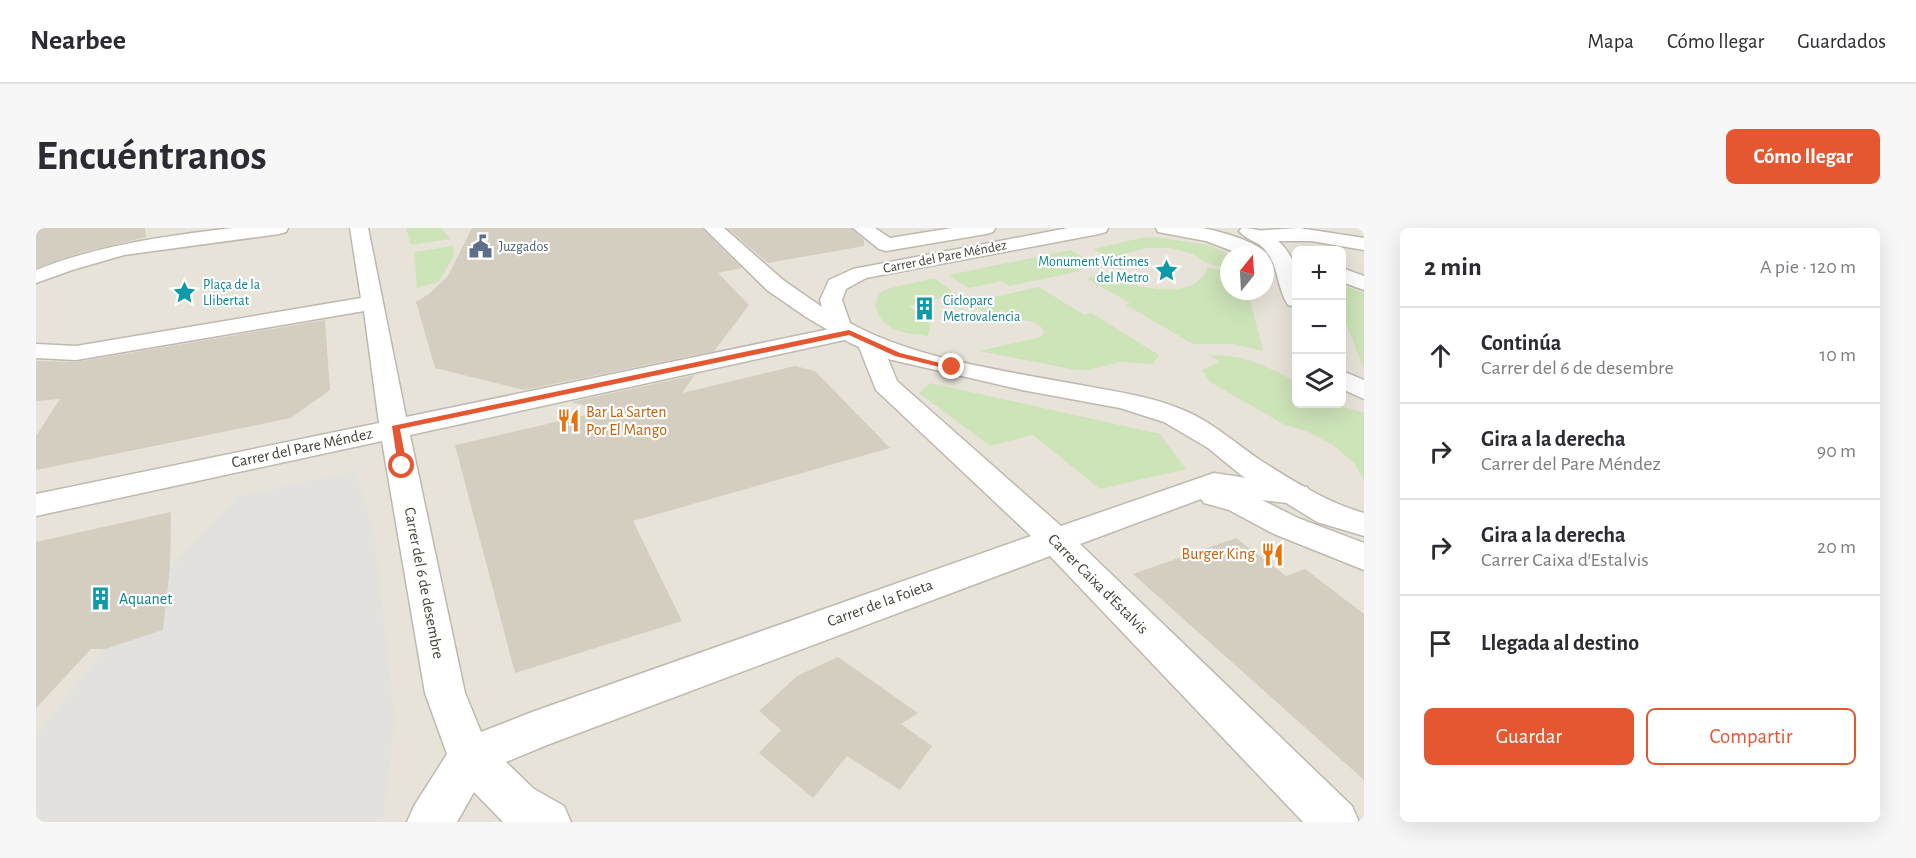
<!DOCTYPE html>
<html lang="es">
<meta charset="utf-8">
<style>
body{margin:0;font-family:"Alegreya Sans",sans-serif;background:#f7f7f7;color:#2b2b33}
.controls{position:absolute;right:18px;top:18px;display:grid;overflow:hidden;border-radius:9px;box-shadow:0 6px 24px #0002}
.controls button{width:54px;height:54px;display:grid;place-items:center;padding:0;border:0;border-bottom:2px solid #e1e1e2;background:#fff;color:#2b2b33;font:30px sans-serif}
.compass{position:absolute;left:1184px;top:18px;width:54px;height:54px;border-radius:50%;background:#fff;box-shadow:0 6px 24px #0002;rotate:18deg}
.stop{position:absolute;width:18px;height:18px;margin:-14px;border:4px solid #e45731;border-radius:50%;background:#fff}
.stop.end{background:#e45731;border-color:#fff;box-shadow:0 2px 6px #0008}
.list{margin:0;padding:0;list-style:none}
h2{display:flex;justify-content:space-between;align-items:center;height:78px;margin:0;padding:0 24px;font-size:26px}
h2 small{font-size:20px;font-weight:400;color:#7c7c81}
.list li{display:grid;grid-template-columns:39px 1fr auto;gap:18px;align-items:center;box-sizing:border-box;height:96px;padding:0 24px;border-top:2px solid #e1e1e2}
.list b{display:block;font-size:22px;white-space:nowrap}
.list p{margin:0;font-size:20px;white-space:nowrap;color:#7c7c81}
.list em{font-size:20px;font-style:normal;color:#7c7c81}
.actions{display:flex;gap:12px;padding:18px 24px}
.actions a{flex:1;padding:14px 0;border:2px solid #e45731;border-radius:9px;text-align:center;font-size:21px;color:#e45731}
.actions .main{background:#e45731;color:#fff}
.icon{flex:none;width:33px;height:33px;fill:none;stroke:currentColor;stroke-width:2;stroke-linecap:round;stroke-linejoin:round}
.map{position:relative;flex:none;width:1328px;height:594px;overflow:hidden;border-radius:9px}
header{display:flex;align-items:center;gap:36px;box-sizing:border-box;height:84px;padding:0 30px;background:#fff;border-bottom:2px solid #e1e1e2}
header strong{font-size:28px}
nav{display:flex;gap:33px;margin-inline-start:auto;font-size:21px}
.intro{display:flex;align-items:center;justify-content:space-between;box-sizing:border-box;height:144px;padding:0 36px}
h1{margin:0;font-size:42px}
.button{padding:15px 27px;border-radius:9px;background:#e45731;color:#fff;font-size:21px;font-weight:700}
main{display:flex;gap:36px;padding:0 36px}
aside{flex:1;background:#fff;border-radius:9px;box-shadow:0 6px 24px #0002}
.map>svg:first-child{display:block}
.residential{fill:#e7e3d9;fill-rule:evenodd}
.green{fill:#cde3b8}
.parking{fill:#e3e1de}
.building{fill:#d4cec1}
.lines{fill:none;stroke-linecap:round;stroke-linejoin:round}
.pedestrian-casing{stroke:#beb9ae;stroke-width:3}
.minor-casing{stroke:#beb9ae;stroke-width:3}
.tertiary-casing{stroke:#beb9ae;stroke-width:3}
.pedestrian{fill:#fff;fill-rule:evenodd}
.minor{fill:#fff;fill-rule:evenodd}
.tertiary{fill:#fff;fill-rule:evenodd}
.route{fill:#e45731}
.labels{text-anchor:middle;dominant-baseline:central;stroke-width:4.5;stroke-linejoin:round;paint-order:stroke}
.far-service-label{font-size:14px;fill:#4e5e75;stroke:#fff;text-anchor:start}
.far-street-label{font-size:14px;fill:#474239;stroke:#fff}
.far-culture-label{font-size:14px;fill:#0d838f;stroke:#fff;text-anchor:start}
.food-label{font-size:16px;fill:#c56008;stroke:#fff;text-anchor:start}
.street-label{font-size:16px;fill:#474239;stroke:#fff}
.culture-label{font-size:16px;fill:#0d838f;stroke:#fff;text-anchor:start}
</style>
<header>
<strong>Nearbee</strong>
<nav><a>Mapa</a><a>Cómo llegar</a><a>Guardados</a></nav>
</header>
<div class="intro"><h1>Encuéntranos</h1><a class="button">Cómo llegar</a></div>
<main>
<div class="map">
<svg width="1328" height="594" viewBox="0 0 1328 594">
<rect width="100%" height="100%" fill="#f3f1eb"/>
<path class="residential" d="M0,0H1328V594H0ZM1260,22H1306V176H1260ZM1193,27H1229V63H1193Z"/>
<g class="green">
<path d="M370,0H405L415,11L375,17Z"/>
<path d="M1119,9L1173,17L1193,27V41L1168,34L1157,26L1135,20H1109L1074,30L1057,21L1105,10Z"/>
<path d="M417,18L418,28L402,54L381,60L378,24Z"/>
<path d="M1035,22L1057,34L1037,38L1045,43L973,58L966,53L933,60L913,47Z"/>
<path d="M1172,39L1193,44V63H1212L1227,123L1196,116H1157L1090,77L1094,75L1050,50C1056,49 1063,46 1068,46C1074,46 1080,51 1085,53C1110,61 1161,72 1172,39Z"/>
<path d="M898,50L920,66L873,78L895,96L892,108C868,105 843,103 839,75L844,65L851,61Z"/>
<path d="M1306,57L1328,65V141L1306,86Z"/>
<path d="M1003,59L1048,87L1055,85L1123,127L1117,136L1084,134L1052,142H1041L943,123L1005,109L1008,105L1007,101C996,89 978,92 963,95L936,76L946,74L944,72Z"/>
<path d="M1174,128C1206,125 1233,139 1260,154V176H1299L1328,185V253L1319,236L1297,217L1270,203L1249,197L1174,154L1166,142L1184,134Z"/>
<path d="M894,155L1124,206L1150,241L1064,261L997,207L954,218L883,165Z"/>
</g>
<path class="parking" d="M320,243L338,304L359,491L347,594H0V507L69,421L127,402L134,340L202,268Z"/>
<g class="building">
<path d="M0,0H109L110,9L47,24L0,40Z"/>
<path d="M436,0H666L706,40L682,45L713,77L678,123L488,162L399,140L380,74L393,66L412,48Z"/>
<path d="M691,0H815L828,12V18L732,35Z"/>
<path d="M289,92L294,162L255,190L0,242V208L24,171L0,173V133L40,134Z"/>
<path d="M759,138L779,143L854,220L597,293L646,393L479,445L419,217L568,183L535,174L659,147L646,165Z"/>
<path d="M135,284L134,340L127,402L69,421H55L0,480V314Z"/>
<path d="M1200,310L1250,348L1269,341L1328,386V552L1097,346Z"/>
<path d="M802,429L882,485L865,496L896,518L864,562L811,528L777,570L723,525L745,502L723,483L761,448Z"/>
</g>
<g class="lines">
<defs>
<path id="pedestrian" d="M817,0H839L854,10L916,0H959L957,4L950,6L850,23L843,21Z"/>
<g id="minor">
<path d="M196,0H252L250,4L243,6L88,27L36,42L0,55V42C63,17 129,8 196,0Z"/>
<path d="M314,0H332L370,189L813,97L821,99L825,104L821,109L813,111L374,207L429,465L445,504L496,484L995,308L840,162L821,114L824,109L833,107L842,109L845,114L861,153L1025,298L1178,245L1271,259L1276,266L1271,273L1260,276L1226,272L1262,290L1328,315V342L1238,306L1193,282L1168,275L1165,271L1044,316L1316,578L1323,594H1267L1014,328L511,517L470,534L498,561L528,578L535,594H467L438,564L421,594H371L378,578L411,526L389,465L346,213L0,288V266L343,195L328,83L40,132L0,130V116L40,118L325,70Z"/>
<path d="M1263,0L1328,10V22L1275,13H1221L1214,11L1211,7L1214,3Z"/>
<path d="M1306,40L1328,48V62L1306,54Z"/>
</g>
<g id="tertiary">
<path d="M668,0H688L747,52L786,79L784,72L793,52L817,41L1032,0H1072L1070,4L1063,6L830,50L810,61L806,72L814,95C880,132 976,144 1050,158C1083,164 1117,169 1147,182C1177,194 1201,217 1227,234C1259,254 1292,275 1328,285V308L1281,294L1205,247L1172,220L1128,194L1084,180L986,162L852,131L814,115L770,89L731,62Z"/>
<path d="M1120,0C1135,0 1152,0 1167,0C1183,3 1223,14 1232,27L1229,31V27H1207L1170,13L1122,4Z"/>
<path d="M1206,0C1231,0 1251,15 1260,40C1263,51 1260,67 1260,79L1252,77C1241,61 1243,39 1230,23C1224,14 1210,12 1203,3Z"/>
<path d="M1306,143L1328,152V171L1306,161Z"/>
</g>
</defs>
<use href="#pedestrian" class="pedestrian-casing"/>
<use href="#minor" class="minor-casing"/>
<use href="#tertiary" class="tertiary-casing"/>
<use href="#pedestrian" class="pedestrian"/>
<use href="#minor" class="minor"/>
<use href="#tertiary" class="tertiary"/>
</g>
<path class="route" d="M813,102L864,125L920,139L916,142L859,128L813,107L364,201L371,238L366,240L362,238L356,198Z"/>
<defs>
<symbol id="civic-bare" viewBox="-9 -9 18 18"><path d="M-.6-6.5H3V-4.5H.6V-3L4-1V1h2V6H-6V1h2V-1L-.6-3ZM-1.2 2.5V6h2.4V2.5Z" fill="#5c6f8a" stroke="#fff" stroke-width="2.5" paint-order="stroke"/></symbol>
<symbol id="sight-bare" viewBox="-9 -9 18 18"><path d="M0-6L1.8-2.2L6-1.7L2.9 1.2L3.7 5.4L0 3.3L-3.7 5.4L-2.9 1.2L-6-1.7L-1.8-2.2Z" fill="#0f9aa8" stroke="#fff" stroke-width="2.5" paint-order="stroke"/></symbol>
<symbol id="building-bare" viewBox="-9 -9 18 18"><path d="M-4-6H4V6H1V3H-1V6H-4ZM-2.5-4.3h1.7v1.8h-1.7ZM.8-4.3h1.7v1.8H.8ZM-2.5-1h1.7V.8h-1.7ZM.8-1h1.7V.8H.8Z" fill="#0f9aa8" stroke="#fff" stroke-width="2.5" paint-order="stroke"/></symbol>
<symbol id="restaurant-bare" viewBox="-9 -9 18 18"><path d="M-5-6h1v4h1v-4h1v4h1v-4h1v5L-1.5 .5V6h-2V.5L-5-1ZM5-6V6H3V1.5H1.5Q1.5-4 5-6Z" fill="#e8710a" stroke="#fff" stroke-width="2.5" paint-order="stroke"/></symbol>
</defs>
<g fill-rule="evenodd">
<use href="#civic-bare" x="428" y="2" width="33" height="33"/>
<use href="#sight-bare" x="1114" y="26" width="33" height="33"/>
<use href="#sight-bare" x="132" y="48" width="33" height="33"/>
<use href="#building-bare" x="872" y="64" width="33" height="33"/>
<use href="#restaurant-bare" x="516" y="176" width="33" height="33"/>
<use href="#restaurant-bare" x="1220" y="310" width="33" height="33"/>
<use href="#building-bare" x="48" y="354" width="33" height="33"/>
</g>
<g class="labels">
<g class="far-service-label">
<text x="463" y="19">Juzgados</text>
</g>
<g class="far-street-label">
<text transform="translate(909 29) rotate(-11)">Carrer del Pare Méndez</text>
</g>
<g class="far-culture-label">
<text x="1113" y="34" text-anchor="end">Monument Víctimes<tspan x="1113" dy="16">del Metro</tspan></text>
<text x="167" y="57">Plaça de la<tspan x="167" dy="16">Llibertat</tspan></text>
<text x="907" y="73">Cicloparc<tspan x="907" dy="16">Metrovalencia</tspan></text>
</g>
<g class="food-label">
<text x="550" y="184">Bar La Sarten<tspan x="550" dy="18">Por El Mango</tspan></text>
<text x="1219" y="326" text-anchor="end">Burger King</text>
</g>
<g class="street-label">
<text transform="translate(266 220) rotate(-12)">Carrer del Pare Méndez</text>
<text transform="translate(388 355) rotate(79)">Carrer del 6 de desembre</text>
<text transform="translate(1062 356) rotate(45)">Carrer Caixa d'Estalvis</text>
<text transform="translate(844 375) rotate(-20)">Carrer de la Foieta</text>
</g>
<g class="culture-label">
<text x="83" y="371">Aquanet</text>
</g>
</g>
</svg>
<div class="controls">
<button>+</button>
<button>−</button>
<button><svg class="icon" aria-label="layers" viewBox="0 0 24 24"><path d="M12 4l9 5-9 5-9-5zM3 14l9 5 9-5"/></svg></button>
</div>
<svg class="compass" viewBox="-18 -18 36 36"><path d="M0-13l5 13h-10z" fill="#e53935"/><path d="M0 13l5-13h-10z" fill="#7c7c81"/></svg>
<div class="stop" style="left:366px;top:238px"></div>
<div class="stop end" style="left:916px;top:139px"></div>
</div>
<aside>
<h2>2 min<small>A pie · 120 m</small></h2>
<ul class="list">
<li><svg class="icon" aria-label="ahead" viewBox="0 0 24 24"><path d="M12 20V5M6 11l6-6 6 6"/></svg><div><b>Continúa</b><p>Carrer del 6 de desembre</p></div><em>10 m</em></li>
<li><svg class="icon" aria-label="right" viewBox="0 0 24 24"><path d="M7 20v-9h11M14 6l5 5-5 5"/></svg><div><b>Gira a la derecha</b><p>Carrer del Pare Méndez</p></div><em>90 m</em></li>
<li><svg class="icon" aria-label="right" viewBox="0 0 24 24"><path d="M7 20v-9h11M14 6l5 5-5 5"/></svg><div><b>Gira a la derecha</b><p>Carrer Caixa d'Estalvis</p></div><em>20 m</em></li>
<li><svg class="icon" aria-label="arrive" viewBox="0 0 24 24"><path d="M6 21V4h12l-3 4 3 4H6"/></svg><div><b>Llegada al destino</b></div></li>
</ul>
<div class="actions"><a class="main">Guardar</a><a>Compartir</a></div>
</aside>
</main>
